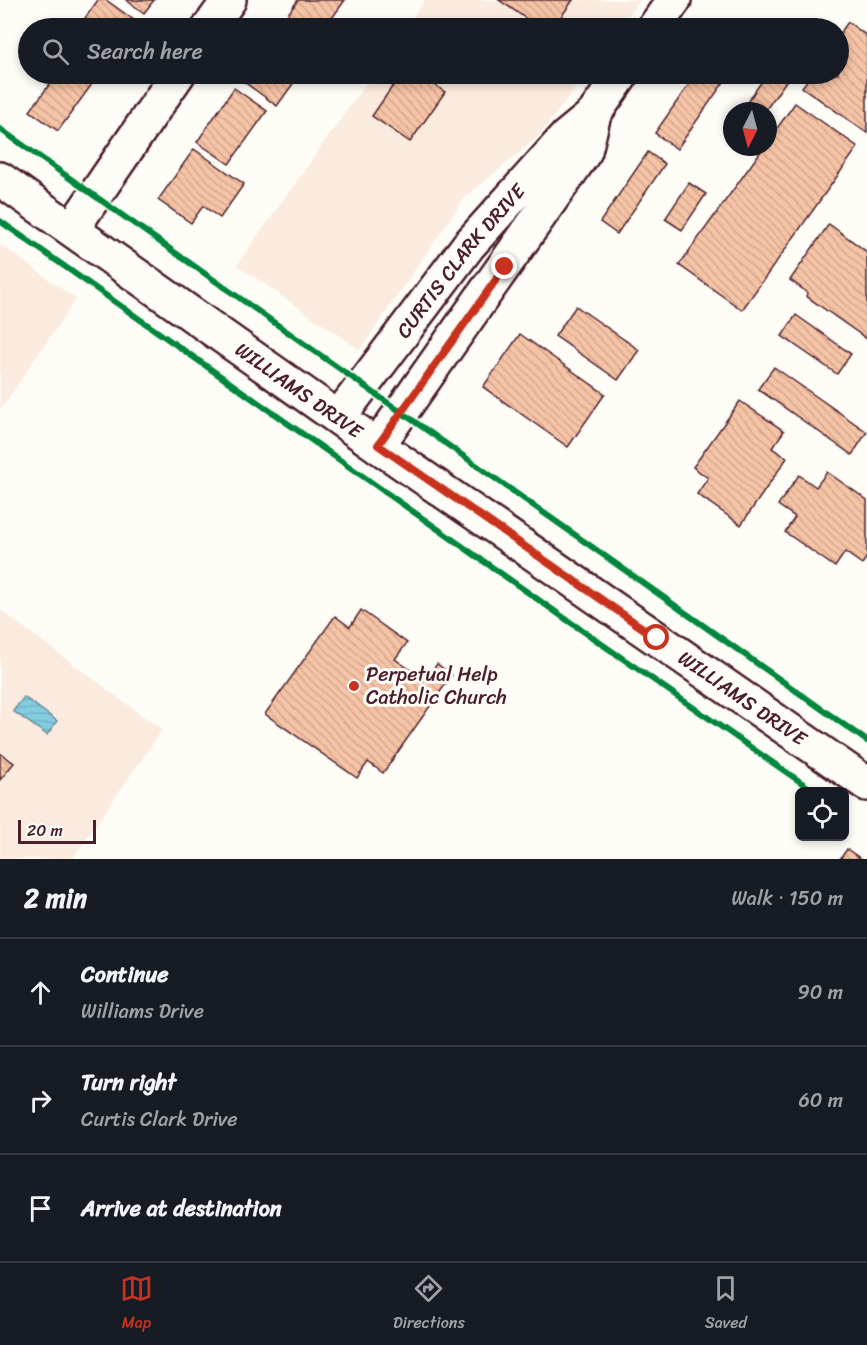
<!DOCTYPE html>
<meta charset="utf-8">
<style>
body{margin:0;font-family:Sriracha,sans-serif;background:#20242c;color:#f1f3f6}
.controls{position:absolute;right:18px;bottom:18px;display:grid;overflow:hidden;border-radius:9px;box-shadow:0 3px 9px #0003}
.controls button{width:54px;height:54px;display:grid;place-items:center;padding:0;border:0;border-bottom:2px solid #363941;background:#171b24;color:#f1f3f6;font:30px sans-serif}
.compass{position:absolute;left:723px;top:102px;width:54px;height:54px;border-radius:50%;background:#171b24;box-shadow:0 3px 9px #0003;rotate:186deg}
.scale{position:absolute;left:18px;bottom:15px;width:78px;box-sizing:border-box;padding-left:6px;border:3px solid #4a1f2b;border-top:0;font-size:16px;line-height:21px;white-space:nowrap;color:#4a1f2b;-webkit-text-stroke:4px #fdfcf7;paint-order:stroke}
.stop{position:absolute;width:18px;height:18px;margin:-14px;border:4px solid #c8321e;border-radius:50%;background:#fff}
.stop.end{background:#c8321e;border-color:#fff;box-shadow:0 2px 6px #0008}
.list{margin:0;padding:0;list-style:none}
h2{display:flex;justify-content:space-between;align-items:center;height:78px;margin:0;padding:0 24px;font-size:26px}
h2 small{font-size:20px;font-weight:400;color:#9ea1a6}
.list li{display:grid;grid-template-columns:39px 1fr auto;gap:18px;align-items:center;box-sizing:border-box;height:108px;padding:0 24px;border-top:2px solid #363941}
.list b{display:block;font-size:22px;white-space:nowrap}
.list p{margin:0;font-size:20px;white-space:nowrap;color:#9ea1a6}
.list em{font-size:20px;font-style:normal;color:#9ea1a6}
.icon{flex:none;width:33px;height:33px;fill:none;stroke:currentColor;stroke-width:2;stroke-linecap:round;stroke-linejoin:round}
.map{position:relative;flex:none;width:867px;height:859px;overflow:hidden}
.search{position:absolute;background:#171b24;box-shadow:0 3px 9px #0003;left:18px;right:18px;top:18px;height:66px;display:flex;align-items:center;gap:15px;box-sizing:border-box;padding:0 21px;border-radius:33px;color:#9ea1a6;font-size:22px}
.sheet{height:402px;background:#171b24}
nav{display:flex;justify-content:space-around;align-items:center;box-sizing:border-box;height:84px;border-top:2px solid #363941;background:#171b24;font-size:16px;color:#9ea1a6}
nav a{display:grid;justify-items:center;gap:3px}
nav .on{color:#c8321e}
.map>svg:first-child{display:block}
.built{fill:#fbebde}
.water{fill:url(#water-rules);stroke:#6c8898;stroke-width:1.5}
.building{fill:url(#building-back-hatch);stroke:#4a1f2b;stroke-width:1.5}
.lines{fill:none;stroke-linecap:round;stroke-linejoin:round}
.minor-casing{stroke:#4a1f2b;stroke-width:38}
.minor{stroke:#fdfcf7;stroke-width:33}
.cycleway-casing{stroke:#fdfcf7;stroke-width:10}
.cycleway{stroke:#00873e;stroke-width:6}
.route{stroke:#c8321e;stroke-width:8}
.poi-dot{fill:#c8321e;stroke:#fdfcf7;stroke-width:2}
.labels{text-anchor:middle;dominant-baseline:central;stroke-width:6;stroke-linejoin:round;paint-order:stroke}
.street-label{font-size:20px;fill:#4a1f2b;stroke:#fdfcf7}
.poi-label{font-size:20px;fill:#4a1f2b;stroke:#fdfcf7;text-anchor:start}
</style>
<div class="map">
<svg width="867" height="859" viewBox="0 0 867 859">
<defs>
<pattern id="water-rules" width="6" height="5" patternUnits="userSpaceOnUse" patternTransform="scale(1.5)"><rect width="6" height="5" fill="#82cee1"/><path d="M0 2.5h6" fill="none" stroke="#72b0c1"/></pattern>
<pattern id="building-back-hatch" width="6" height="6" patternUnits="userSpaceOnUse" patternTransform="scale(1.5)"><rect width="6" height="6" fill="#f5c3a5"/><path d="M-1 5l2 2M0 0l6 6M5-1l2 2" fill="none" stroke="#d4a78e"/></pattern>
</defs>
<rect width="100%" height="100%" fill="#fdfcf7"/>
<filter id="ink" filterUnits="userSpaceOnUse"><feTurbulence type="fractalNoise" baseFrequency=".0167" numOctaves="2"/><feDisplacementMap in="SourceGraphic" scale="12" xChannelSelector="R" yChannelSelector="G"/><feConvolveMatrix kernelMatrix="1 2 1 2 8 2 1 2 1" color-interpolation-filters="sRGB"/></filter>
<g filter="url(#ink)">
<g class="built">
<path d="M425,0H640L619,28H405Z"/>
<path d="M373,74H586L537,138L465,197L360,350L237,265Z"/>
<path d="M0,244L76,299L0,410Z"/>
<path d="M0,610L162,730L72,859H0Z"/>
</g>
<path class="water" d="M24,697L57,721L47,735L13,711Z"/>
<g class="building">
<path d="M98,0H106L138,23L134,28H78Z"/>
<path d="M126,0H154L144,13Z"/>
<path d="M298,0H345L325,28H299L285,18Z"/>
<path d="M499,0H573L553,28H540Z"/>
<path d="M848,22L867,36V133L802,87L812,74H838V36Z"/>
<path d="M57,74H87L95,80L58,131L30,111Z"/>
<path d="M248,74H300L277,106L243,81Z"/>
<path d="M401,74H419L445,92L410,142L372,116Z"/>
<path d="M696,74H725L728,76L677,149L655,133Z"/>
<path d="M767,74H791L765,111H741Z"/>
<path d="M234,88L267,111L229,164L197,142Z"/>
<path d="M795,103L858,147L742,310L679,265L764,147H768V141Z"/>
<path d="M194,149L244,184L220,218L203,206L191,223L158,200Z"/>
<path d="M648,152L665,164L617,234L600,222Z"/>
<path d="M689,183L706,194L682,230L665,219Z"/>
<path d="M829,224L867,252V339L806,296L808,293L790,280Z"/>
<path d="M576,306L639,350L618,380L555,336Z"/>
<path d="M796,315L851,354L837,374L782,336Z"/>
<path d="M520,334L605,394L568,447L483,387Z"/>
<path d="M774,367L867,432L852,455L758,389Z"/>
<path d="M740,401L784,431L772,448L787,458L741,525L697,494L708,478L693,467Z"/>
<path d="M827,472L867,500V557L862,564L845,552L835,567L785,532L795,517L778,505L799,475L816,487Z"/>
<path d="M361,610L407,643L395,659L425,680L437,664L452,675L383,773L368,762L357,778L265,714L335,616L350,627Z"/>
<path d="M0,753L14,763L0,780Z"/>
<path d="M847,849L861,859H840Z"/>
</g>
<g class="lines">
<defs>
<g id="minor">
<path d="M209,28L229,0"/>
<path d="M654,28L674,0"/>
<path id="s1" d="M0,179L381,448L867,784"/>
<path d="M72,229L178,74"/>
<path id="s2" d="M339,417L468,246L566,137L594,114L622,74"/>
<path d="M378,445L585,151L594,114"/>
</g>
</defs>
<use href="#minor" class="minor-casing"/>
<use href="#minor" class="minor"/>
<defs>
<g id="cycleway">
<path d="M0,129L867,741"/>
<path d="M0,221L570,622L815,792"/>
</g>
</defs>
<use href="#cycleway" class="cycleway-casing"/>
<use href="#cycleway" class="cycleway"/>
</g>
</g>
<g class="lines" filter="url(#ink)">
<path class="route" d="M505,267L378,445L657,638"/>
</g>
<circle class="poi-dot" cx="354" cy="686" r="6"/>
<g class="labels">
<g class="street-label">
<text stroke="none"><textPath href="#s2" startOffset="198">CURTIS CLARK DRIVE</textPath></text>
<text stroke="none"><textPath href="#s1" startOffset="366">WILLIAMS DRIVE</textPath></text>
<text stroke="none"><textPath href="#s1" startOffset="906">WILLIAMS DRIVE</textPath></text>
</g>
<g class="poi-label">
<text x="366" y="674">Perpetual Help<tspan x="366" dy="23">Catholic Church</tspan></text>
</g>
</g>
</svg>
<div class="controls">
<button><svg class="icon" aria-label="locate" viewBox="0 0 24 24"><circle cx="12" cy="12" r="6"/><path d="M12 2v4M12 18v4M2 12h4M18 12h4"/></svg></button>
</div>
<svg class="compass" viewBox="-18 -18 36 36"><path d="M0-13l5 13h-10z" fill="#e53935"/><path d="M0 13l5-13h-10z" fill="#9ea1a6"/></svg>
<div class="scale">20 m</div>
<div class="stop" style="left:657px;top:638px"></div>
<div class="stop end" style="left:505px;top:267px"></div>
<div class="search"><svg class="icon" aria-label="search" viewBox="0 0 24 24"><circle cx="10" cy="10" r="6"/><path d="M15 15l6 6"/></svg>Search here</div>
</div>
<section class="sheet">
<h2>2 min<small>Walk · 150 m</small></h2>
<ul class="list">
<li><svg class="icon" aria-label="ahead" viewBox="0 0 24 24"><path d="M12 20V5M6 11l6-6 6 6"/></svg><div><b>Continue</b><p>Williams Drive</p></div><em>90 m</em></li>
<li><svg class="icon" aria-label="right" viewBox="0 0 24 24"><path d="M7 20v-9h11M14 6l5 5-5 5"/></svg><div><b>Turn right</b><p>Curtis Clark Drive</p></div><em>60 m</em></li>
<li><svg class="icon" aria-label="arrive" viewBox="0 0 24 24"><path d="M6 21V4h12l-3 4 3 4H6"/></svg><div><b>Arrive at destination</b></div></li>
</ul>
</section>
<nav>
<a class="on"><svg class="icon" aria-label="map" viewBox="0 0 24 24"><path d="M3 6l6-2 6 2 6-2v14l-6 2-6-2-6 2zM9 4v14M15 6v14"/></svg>Map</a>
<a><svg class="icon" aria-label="directions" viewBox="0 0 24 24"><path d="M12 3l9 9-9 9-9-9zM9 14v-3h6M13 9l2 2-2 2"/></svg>Directions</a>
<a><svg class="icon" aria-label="saved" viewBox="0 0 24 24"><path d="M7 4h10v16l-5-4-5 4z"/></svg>Saved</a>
</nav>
